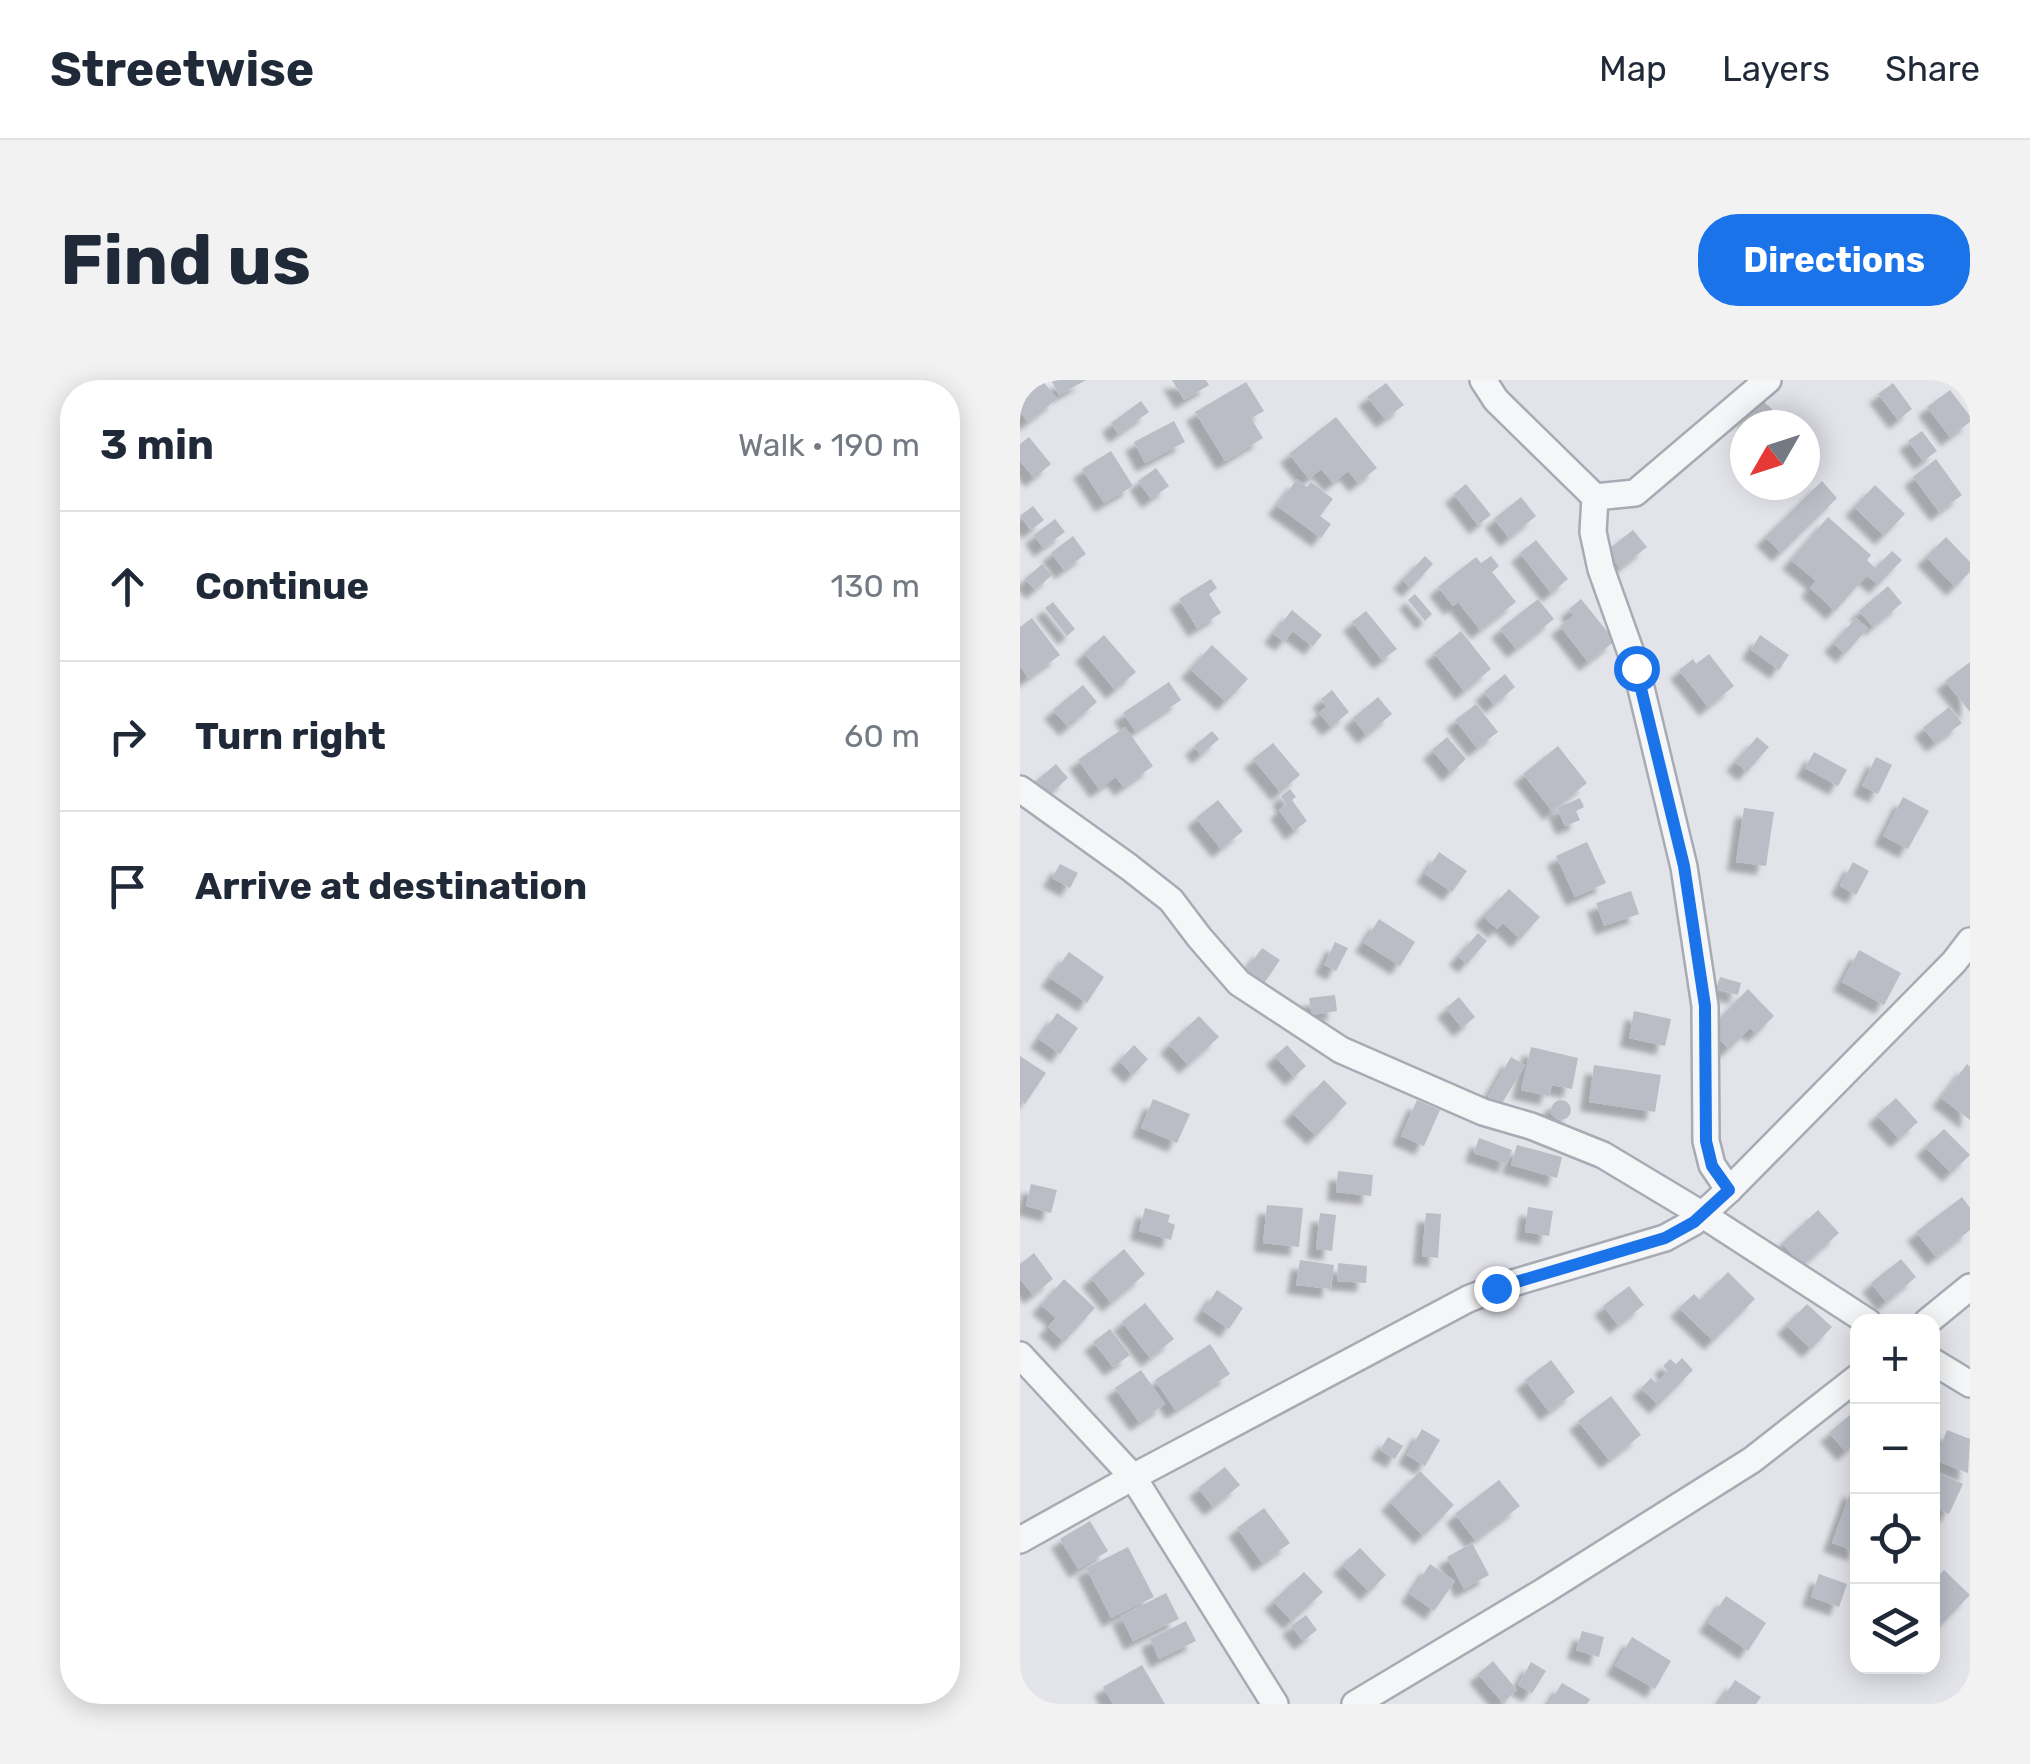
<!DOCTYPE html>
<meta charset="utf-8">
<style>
body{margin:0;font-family:Rubik,sans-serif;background:#f2f2f3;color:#1f2937}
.controls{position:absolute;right:30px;bottom:30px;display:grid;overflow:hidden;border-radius:20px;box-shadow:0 5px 25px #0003}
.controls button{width:90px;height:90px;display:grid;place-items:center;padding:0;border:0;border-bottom:2px solid #e0e1e3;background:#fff;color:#1f2937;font:50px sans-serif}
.compass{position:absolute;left:710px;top:30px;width:90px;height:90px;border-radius:50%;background:#fff;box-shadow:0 5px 25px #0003;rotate:231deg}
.stop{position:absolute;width:30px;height:30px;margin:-22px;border:8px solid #1a73e8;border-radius:50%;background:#fff}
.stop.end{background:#1a73e8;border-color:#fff;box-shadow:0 2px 10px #0008}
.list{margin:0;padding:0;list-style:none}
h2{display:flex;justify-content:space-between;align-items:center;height:130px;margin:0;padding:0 40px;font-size:42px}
h2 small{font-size:32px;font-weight:400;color:#747a83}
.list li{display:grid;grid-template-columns:65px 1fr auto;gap:30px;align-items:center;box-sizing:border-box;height:150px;padding:0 40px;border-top:2px solid #e0e1e3}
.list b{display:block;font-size:38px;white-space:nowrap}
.list em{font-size:32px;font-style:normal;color:#747a83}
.icon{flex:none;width:55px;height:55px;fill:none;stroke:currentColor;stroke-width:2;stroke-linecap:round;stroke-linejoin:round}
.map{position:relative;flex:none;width:950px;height:1324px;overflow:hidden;border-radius:40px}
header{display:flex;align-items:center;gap:60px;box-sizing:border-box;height:140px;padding:0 50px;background:#fff;border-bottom:2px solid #e0e1e3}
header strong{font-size:48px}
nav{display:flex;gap:55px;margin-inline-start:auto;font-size:35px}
.intro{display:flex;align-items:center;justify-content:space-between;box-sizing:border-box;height:240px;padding:0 60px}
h1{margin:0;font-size:70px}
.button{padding:25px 45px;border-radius:40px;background:#1a73e8;color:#fff;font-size:35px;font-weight:700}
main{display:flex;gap:60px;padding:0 60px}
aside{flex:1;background:#fff;border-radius:40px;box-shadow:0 5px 25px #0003}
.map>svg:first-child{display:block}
.building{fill:#babdc6;filter:url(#shadow)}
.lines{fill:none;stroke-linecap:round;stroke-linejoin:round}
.minor-casing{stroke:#a8aab4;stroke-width:30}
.minor{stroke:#f5f6f8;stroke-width:25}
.route{stroke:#1a73e8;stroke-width:12}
</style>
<header>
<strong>Streetwise</strong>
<nav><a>Map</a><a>Layers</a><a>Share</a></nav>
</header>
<div class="intro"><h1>Find us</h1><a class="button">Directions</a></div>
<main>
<aside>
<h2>3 min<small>Walk · 190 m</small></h2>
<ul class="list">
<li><svg class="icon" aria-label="ahead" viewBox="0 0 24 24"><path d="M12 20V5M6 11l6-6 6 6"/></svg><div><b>Continue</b></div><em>130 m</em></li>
<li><svg class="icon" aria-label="right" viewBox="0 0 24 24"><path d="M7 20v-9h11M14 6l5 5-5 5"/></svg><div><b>Turn right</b></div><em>60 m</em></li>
<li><svg class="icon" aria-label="arrive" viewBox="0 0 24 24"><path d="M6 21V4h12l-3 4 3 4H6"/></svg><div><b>Arrive at destination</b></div></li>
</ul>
</aside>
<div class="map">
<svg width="950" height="1324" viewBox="0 0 950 1324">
<defs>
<filter id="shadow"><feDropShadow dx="-9" dy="9" stdDeviation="2.5" flood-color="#0004"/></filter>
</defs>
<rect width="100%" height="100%" fill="#e3e4ea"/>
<g class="building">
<path d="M22,0L37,19L8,42L0,32V16Z"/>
<path d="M37,0H66L39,15L32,2Z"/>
<path d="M152,0H186L189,5L164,20Z"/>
<path d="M226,2L244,31L231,38L243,58L205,81L175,32Z"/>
<path d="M366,3L384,25L365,39L347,17Z"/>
<path d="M873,3L892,29L878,40L858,14Z"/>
<path d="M930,10L950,36V42L930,57L907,27Z"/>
<path d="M121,21L129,32L98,54L91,43Z"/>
<path d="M743,21L769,45H733L727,39Z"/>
<path d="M316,37L357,88L338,103L328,91L313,103L301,89L289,99L269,74Z"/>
<path d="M154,41L165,62L125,83L114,62Z"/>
<path d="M902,51L917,71L903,81L888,61Z"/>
<path d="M9,57L31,84L14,98L0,81V64Z"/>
<path d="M91,71L113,106L84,123L62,89Z"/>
<path d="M916,79L942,115L919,132L893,97Z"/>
<path d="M136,88L149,106L131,119L118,101Z"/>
<path d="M277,99L287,107L291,102L313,119L300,136L311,144L301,158L257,126Z"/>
<path d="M802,101L817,118L761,173L745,157Z"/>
<path d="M446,104L471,135L458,145L434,114Z"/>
<path d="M855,105L885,134L864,156L834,127Z"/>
<path d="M501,117L516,136L489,158L474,139Z"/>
<path d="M13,126L24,140L11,150L0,136Z"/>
<path d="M808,137L851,175L847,180L855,188L872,171L882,180L858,205L847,195L815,231L790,208L796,201L771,180Z"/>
<path d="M35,139L45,152L23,168L14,155Z"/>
<path d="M613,150L627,167L600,188L586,171Z"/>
<path d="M53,156L66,174L44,190L31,173Z"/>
<path d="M926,157L950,182V192L935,207L906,177Z"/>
<path d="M516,160L548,199L531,213L500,173Z"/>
<path d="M405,176L413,184L391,208L382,200Z"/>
<path d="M471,176L479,186L472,192L496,222L460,250L438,222L433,226L418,207L456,177L461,183Z"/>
<path d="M22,184L32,195L15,210L5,199Z"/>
<path d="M191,199L197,208L189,214L201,233L177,248L159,219Z"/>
<path d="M868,206L882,223L853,247L839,231Z"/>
<path d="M395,214L412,234L405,241L388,220Z"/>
<path d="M518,219L534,239L496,269L480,249Z"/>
<path d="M561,219L595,261L568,282L540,246L554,235L549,229Z"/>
<path d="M33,222L55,249L47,256L25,228Z"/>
<path d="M272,230L302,255L293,266L273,251L264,262L253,254Z"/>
<path d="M346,231L377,269L362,280L332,242Z"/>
<path d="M12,238L40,275L8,298L0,286V247Z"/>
<path d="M836,238L848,248L825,274L813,263Z"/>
<path d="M441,251L471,289L444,311L414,273Z"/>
<path d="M84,255L116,292L95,310L64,273Z"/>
<path d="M740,255L769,275L759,290L731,270Z"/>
<path d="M192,265L228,299L206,322L170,289Z"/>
<path d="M689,274L714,306L688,327L659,290L673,279L676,284Z"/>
<path d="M950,282V332L925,301Z"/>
<path d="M485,294L495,307L474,325L464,312Z"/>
<path d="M149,302L161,320L115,351L103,333Z"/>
<path d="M63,305L77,322L48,347L33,330Z"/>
<path d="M312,310L329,332L311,347L299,333L307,326L301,319Z"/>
<path d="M358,317L372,334L346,355L333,338Z"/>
<path d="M456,324L478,352L457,368L435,340Z"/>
<path d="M929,327L942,343L915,363L903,348Z"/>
<path d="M105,347L133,386L103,407L96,397L79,409L58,380Z"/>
<path d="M192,351L199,359L181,375L174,366Z"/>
<path d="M427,357L446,379L431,393L412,370Z"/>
<path d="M737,357L749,367L727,392L715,382Z"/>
<path d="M253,363L280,395L260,412L233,379Z"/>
<path d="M538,366L567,403L532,431L503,394Z"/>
<path d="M794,372L827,390L818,406L785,388Z"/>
<path d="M856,377L872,385L858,414L842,406Z"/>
<path d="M36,384L48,398L24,419L11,405Z"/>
<path d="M270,409L276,417L272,420L287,441L274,451L259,430L266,424L261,416Z"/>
<path d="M883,417L909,431L888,469L863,456Z"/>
<path d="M560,418L564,427L556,431L560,440L545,446L537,428Z"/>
<path d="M198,420L223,451L201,469L176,438Z"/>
<path d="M724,428L754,432L746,486L716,482Z"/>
<path d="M567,462L586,503L555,517L536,476Z"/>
<path d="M419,472L447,491L432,512L405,494Z"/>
<path d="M833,482L849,491L836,515L820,506Z"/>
<path d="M40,484L58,493L50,508L32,498Z"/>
<path d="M489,509L520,537L500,559L483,543L477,549L463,536Z"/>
<path d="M611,511L619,534L584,546L576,523Z"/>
<path d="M359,539L395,562L380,586L344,563Z"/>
<path d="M458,553L467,561L447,584L438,576Z"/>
<path d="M315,562L328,568L316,591L304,585Z"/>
<path d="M242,568L260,580L242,606L224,593Z"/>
<path d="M839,570L881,593L864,625L822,602Z"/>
<path d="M49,572L84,597L67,623L30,598Z"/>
<path d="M700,597L721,603L718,615L696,609Z"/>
<path d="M728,609L754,636L736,654L730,648L709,669L689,649Z"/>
<path d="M315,615L317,631L292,635L289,618Z"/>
<path d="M439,617L455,637L442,648L426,628Z"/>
<path d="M614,631L651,639L645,666L609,658Z"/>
<path d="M37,633L58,648L40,674L19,659Z"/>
<path d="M179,636L199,657L168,685L149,664Z"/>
<path d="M114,665L128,679L113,695L99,681Z"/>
<path d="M267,665L286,686L274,697L255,676Z"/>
<path d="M511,667L558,678L552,709L532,705L529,716L501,710Z"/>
<path d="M0,676L26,693L5,724L0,720Z"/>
<path d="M491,677L505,685L481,725L468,717Z"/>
<path d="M947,684L950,687V740L921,718Z"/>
<path d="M574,685L641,695L635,732L569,722Z"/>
<path d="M304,700L327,723L296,756L272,733Z"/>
<path d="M876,718L898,742L879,759L857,735Z"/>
<path d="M133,719L170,734L157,763L121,748Z"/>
<path d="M397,720L420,730L404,766L381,756Z"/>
<circle cx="541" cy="730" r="10"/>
<path d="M924,749L950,775L931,793L905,767Z"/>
<path d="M459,758L492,770L487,784L454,773Z"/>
<path d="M497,765L542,777L537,798L491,785Z"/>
<path d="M318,791L353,795L351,816L316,812Z"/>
<path d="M11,804L37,810L31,833L6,826Z"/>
<path d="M942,817L950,828V850L916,877L896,852Z"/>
<path d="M247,825L283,828L279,867L243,863Z"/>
<path d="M508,827L533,831L529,856L505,852Z"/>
<path d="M125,828L150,835L148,842L155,845L151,860L119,851Z"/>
<path d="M798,830L819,853L783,886L762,863Z"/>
<path d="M300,833L316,835L312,871L296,869Z"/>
<path d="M406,833L421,834L418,878L402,876Z"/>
<path d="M104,869L125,894L91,923L71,898Z"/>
<path d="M14,873L33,899L13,915L0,899V884Z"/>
<path d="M881,879L896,897L866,922L851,903Z"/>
<path d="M280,880L314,885L311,909L276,905Z"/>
<path d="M318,883L347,886L346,903L317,901Z"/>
<path d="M708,892L735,919L693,961L659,928L674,914L680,920Z"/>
<path d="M44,899L75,928L44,962L28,947L36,938L21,925Z"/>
<path d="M609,906L624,925L598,945L583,926Z"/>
<path d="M197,910L223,928L209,949L183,931Z"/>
<path d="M125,923L154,959L130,978L102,942Z"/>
<path d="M787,924L812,947L791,969L766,945Z"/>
<path d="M90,949L110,975L93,987L73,962Z"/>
<path d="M190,964L210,994L155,1030L135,1000Z"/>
<path d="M662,978L673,990L638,1025L621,1008L631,998L636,1003L648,991L643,986L650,979L656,984Z"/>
<path d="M531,980L555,1012L529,1032L505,1000Z"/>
<path d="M121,990L145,1024L119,1042L95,1008Z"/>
<path d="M591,1016L621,1055L589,1080L558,1041Z"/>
<path d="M832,1033L838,1039V1061L826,1072L809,1053Z"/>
<path d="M402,1049L420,1060L405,1086L387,1075Z"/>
<path d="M927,1050L950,1059L948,1093L915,1080Z"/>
<path d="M368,1057L383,1066L375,1079L360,1070Z"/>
<path d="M205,1087L220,1105L193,1127L178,1108Z"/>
<path d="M912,1090L943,1104L929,1134L912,1126Z"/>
<path d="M400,1091L434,1125L403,1156L370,1122Z"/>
<path d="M479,1100L500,1126L455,1160L435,1134Z"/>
<path d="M832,1108L838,1110V1172L812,1163Z"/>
<path d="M244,1128L270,1163L242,1183L217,1148Z"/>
<path d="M70,1141L88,1171L58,1189L40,1159Z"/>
<path d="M452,1163L469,1195L444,1209L427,1177Z"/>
<path d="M108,1167L134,1217L91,1238L66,1188Z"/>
<path d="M340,1168L366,1195L349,1212L322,1185Z"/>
<path d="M410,1184L435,1201L414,1231L390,1214Z"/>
<path d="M924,1190L950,1215L921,1245L912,1237V1202Z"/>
<path d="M284,1192L303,1212L272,1241L253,1221Z"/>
<path d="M799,1194L827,1204L819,1227L791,1217Z"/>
<path d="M146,1213L159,1239L113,1261L101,1236Z"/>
<path d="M706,1216L746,1243L728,1271L688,1243Z"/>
<path d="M286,1235L297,1250L283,1261L271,1246Z"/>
<path d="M166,1241L176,1261L139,1279L130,1259Z"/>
<path d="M562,1251L584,1257L579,1277L556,1270Z"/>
<path d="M612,1257L651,1281L635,1309L595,1286Z"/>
<path d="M473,1281L497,1310L483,1323L458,1294Z"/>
<path d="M511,1282L526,1291L512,1313L498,1305Z"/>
<path d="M122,1285L145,1324H93L83,1307Z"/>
<path d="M715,1300L741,1317L736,1324H699Z"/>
<path d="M542,1303L570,1319L567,1324H529Z"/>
</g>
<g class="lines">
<defs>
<g id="minor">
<path d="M463,0L476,20L575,117L615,113L748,0"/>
<path d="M575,117L573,152L581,189L616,287L664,487L685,626L686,761L692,785L709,810"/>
<path d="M0,409L109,487L151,520L179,557L219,603L321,670L463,732L511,746L583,775L683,835L848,942"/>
<path d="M907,942L950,907"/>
<path d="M0,975L113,1097L255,1324"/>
<path d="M912,981L950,1004"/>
<path d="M0,1160L113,1097L448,919L476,908L645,858L674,842L709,810L934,582L950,561"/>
<path d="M335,1324L524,1211L732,1080L838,997"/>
</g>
</defs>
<use href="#minor" class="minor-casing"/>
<use href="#minor" class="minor"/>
</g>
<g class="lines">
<path class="route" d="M476,908L645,858L674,842L709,810L692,786L686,761L685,626L664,486L616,288"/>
</g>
</svg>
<div class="controls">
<button>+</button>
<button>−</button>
<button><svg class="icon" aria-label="locate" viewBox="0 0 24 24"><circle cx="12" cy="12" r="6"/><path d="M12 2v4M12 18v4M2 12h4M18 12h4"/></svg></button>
<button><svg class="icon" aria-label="layers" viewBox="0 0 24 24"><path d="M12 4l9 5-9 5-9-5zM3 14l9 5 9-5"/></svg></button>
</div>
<svg class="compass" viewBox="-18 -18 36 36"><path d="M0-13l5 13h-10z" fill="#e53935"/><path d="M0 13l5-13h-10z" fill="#747a83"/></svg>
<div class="stop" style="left:616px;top:288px"></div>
<div class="stop end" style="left:476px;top:908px"></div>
</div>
</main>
